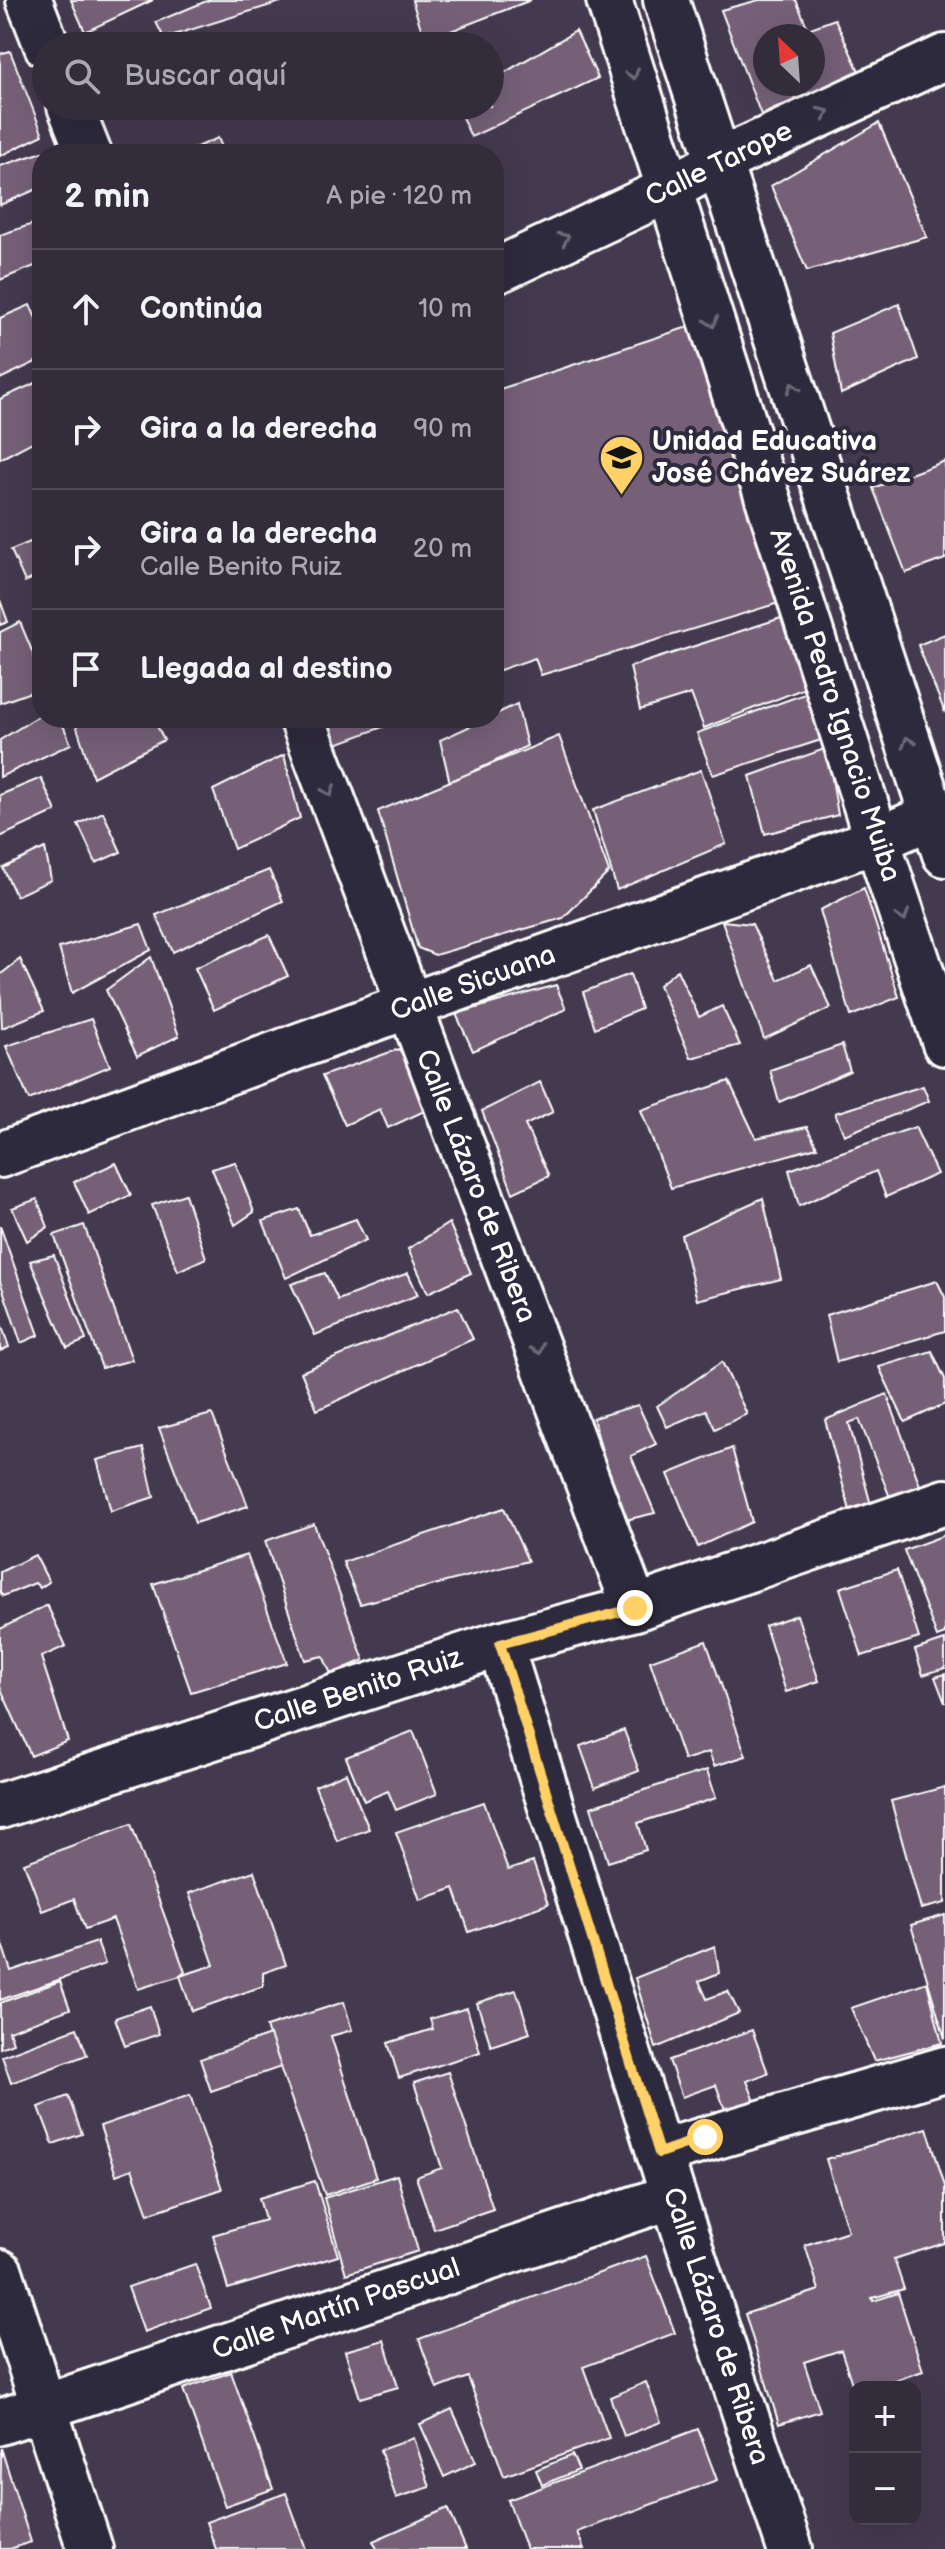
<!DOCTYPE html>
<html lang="es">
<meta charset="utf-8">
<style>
body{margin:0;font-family:"Balsamiq Sans",sans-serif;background:#3b3442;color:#f1f3f6}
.controls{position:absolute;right:24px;bottom:24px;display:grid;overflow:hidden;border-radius:16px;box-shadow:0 8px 32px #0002}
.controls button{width:72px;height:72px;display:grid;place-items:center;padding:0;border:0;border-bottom:2px solid #4e4855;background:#332c3b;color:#f1f3f6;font:40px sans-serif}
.compass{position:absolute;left:753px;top:24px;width:72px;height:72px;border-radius:50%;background:#332c3b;box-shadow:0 8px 32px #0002;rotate:335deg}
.stop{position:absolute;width:24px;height:24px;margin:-18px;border:6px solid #ffd166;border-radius:50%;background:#fff}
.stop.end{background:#ffd166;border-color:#fff;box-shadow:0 2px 8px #0008}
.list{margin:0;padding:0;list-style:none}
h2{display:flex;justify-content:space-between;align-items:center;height:104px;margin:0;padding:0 32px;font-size:34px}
h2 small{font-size:26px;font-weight:400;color:#a9a7af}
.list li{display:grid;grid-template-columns:52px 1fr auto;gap:24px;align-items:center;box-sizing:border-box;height:120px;padding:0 32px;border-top:2px solid #4e4855}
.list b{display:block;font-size:30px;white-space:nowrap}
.list p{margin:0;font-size:26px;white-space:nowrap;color:#a9a7af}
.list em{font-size:26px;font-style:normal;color:#a9a7af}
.icon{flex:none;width:44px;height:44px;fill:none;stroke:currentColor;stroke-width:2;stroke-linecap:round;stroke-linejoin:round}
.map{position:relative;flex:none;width:945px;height:2549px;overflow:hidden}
.search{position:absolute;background:#332c3b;box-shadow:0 8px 32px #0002;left:32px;top:32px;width:472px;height:88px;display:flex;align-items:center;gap:20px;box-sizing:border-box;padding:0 28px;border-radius:44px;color:#a9a7af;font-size:30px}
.panel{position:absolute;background:#332c3b;box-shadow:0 8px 32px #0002;left:32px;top:144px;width:472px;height:584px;border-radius:32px}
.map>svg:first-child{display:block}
.building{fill:#756178;stroke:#fff;stroke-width:2;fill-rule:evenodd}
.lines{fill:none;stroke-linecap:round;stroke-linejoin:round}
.minor-casing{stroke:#fff;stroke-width:50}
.major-casing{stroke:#fff;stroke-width:50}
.minor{stroke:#2f2a3d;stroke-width:44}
.major{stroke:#2f2a3d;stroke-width:44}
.oneway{stroke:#6d6a77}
.route{stroke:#ffd166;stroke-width:10}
.labels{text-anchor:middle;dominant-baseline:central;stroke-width:8;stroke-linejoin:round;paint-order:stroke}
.street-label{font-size:28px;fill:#fff;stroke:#2f2a3d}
.poi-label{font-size:28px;font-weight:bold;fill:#fff;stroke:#2f2a3d;text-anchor:start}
</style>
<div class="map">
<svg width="945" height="2549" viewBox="0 0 945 2549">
<rect width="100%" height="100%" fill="#443a4f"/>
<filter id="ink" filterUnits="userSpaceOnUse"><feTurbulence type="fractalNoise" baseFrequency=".0125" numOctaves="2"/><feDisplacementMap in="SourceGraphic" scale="16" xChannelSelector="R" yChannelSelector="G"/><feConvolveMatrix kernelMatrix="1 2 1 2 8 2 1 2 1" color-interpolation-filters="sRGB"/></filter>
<g filter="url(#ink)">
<g class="building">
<path d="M71,0H153L85,32Z"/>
<path d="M209,0H287L164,38L156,22Z"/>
<path d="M412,0H531L425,41Z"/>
<path d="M759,0H796L808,29L835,19L859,71L761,115L721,10ZM765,36H813V84H765Z"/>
<path d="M576,31L598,78L471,137L457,106H490V81Z"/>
<path d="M10,51L43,135L0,156V54Z"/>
<path d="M879,123L927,237L807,271L771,186Z"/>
<path d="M218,138L225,154H180Z"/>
<path d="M43,152L42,187L0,205V166Z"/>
<path d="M42,221V263L0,280V235Z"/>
<path d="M899,304L918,359L841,394L830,333Z"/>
<path d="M30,305L42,331V359L0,379V318Z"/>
<path d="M694,325L782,602L541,675L535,658L494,672V391Z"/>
<path d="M42,380V437L0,459V399Z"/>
<path d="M945,461V559L906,573L873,488Z"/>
<path d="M42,537V574L25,582L11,550Z"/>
<path d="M0,600L8,622L0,625Z"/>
<path d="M781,618L805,688L704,728L691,694L640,710L630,667Z"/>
<path d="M20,622L42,675V688L0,703V632Z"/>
<path d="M945,634V713L918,645Z"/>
<path d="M810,692L824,739L713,775L697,733Z"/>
<path d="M517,704L527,746L450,783L440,740L488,718H494V715Z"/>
<path d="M42,714V718H60L71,744L0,777V740Z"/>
<path d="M74,718H153L164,740L93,777Z"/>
<path d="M321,718H401L402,720L331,746Z"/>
<path d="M559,736L609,872L563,918L435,955L418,948L378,811Z"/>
<path d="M827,748L838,815L765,834L750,776Z"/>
<path d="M284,755L300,818L234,849L213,790Z"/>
<path d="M701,770L726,844L617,890L593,810Z"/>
<path d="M41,778L56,811L0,837V795Z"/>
<path d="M103,812L121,852L96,863L78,824Z"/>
<path d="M45,848L51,880L16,896L3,868Z"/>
<path d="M269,870L283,901L173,952L156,915Z"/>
<path d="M864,888L899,997L851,1016L820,910Z"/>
<path d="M722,921L752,924L778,980L811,965L831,1008L764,1039Z"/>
<path d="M141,924L151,950L72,993L59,948Z"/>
<path d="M269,935L288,976L214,1010L195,968Z"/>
<path d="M151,957L179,1036L137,1056L106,990Z"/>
<path d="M20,959L44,1011L2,1028L0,975Z"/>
<path d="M677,970L699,1017L722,1006L740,1045L691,1058L659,985Z"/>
<path d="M630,974L641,1009L595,1028L583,992Z"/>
<path d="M556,985L566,1009L473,1051L456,1014Z"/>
<path d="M91,1019L110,1066L29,1100L6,1046Z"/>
<path d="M842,1045L850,1071L779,1102L770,1070Z"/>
<path d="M399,1049L435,1106L388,1128L380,1109L345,1125L322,1076Z"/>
<path d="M729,1081L756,1138L807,1127L817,1147L671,1188L641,1110Z"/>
<path d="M540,1082L553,1112L525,1125L549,1176L513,1193L482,1111Z"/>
<path d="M923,1086L929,1101L844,1135L835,1113Z"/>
<path d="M915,1127L937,1174L886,1197L876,1171L799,1206L789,1170Z"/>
<path d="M235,1162L254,1212L235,1225L212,1169Z"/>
<path d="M116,1163L131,1195L89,1215L74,1182Z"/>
<path d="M185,1194L206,1258L178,1271L152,1205Z"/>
<path d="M763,1198L781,1279L697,1300L681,1235Z"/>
<path d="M37,1199L48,1227L27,1241L12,1208Z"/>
<path d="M299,1209L310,1235L356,1219L366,1240L286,1278L263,1221Z"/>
<path d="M449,1223L471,1273L428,1293L408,1249Z"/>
<path d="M84,1225L132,1360L102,1368L54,1235Z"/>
<path d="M0,1226L39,1335L21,1343L0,1281Z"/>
<path d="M54,1255L86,1340L67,1348L30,1261Z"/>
<path d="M325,1273L338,1300L408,1273L418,1295L315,1335L291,1284Z"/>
<path d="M937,1281L945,1297V1331L837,1362L826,1315Z"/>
<path d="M458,1307L473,1339L317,1410L301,1372Z"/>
<path d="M0,1321L9,1347L0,1351Z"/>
<path d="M932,1351L945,1379V1404L905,1422L879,1367Z"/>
<path d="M722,1362L747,1414L715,1429L706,1410L667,1427L657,1406Z"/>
<path d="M887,1394L922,1491L893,1505L859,1419L849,1423L871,1505L851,1514L825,1420Z"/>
<path d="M638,1405L656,1444L631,1456L655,1513L621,1521L593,1418Z"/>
<path d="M212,1414L248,1506L195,1523L159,1428Z"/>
<path d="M143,1448L154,1497L111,1511L97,1460Z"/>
<path d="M732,1448L752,1522L698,1547L668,1474Z"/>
<path d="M504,1508L528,1561L360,1604L343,1562Z"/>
<path d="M314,1524L364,1660L331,1674L323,1656L305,1660L265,1541Z"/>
<path d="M945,1535V1634L937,1637L904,1550Z"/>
<path d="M35,1555L49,1582L40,1588L35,1583L3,1596L0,1592V1572Z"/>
<path d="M247,1555L287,1663L191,1692L153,1584Z"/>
<path d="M897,1570L919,1638L862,1656L840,1588Z"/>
<path d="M47,1605L66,1646L41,1657L68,1741L31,1756L0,1687V1629Z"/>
<path d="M797,1615L819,1681L786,1692L765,1626Z"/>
<path d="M945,1640V1668L923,1675L915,1650Z"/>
<path d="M706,1641L746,1756L714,1766L709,1752L684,1760L650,1661Z"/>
<path d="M945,1674V1703L935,1677Z"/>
<path d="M624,1730L639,1771L595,1788L580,1746Z"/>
<path d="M413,1731L437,1794L396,1810L388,1791L364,1801L346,1757Z"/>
<path d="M707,1770L716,1798L638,1823L646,1850L608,1862L591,1807Z"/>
<path d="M346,1773L369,1829L337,1841L315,1786Z"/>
<path d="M945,1787V1903L921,1909L891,1801Z"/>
<path d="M484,1802L508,1870L533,1862L548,1904L469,1932L454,1888L420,1900L396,1832Z"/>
<path d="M131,1824L185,1972L180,1976L138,1989L113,1919L85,1929L74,1899L42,1911L24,1863Z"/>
<path d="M254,1871L286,1965L263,1973V1986L192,2011L180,1976L214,1965L189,1893Z"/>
<path d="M945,1915V2039L911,1925Z"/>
<path d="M0,1938L11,1971L97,1942L105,1964L0,2000Z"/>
<path d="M715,1946L719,1973L699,1981L707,1999L728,1991L739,2013L656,2048L635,1978Z"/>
<path d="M60,1981L70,2009L9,2031L13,2043L0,2048V2003Z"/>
<path d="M927,1982L942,2043L874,2061L851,2008Z"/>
<path d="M516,1990L530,2033L491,2046L477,2003Z"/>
<path d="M344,2002L352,2030L331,2036L376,2178L325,2195L266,2027Z"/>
<path d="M150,2006L159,2034L125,2046L115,2018Z"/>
<path d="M467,2008L480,2052L399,2078L388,2043L433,2029L430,2019Z"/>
<path d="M77,2028L87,2055L11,2083L2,2056Z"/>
<path d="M752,2030L768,2073L747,2081L756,2104L727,2115L716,2085L682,2097L669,2060Z"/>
<path d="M270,2035L281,2067L211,2091L200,2059Z"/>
<path d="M448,2072L493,2209L434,2229L416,2177L442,2168L414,2083Z"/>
<path d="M190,2095L222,2189L148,2214L132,2169L116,2175L100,2126Z"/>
<path d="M68,2096L82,2134L53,2144L39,2107Z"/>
<path d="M927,2128L945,2186V2243L894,2259L904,2289L872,2298L873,2301L898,2293L923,2371L874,2387H855V2393L841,2350L804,2362L820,2411L779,2424L745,2314L819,2290L805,2245L848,2231L826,2159Z"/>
<path d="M397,2175L418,2251L346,2274L324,2198Z"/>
<path d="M315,2181L338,2256L228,2289L213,2235L265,2220L259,2198Z"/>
<path d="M646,2256L675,2333L583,2367L609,2438L504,2476L468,2377L437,2389L419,2339Z"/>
<path d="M195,2264L211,2308L144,2332L128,2287Z"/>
<path d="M384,2340L398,2387L360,2398L345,2351Z"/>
<path d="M231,2372L273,2489L225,2506L183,2389Z"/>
<path d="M646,2382L661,2422L624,2436L610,2397Z"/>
<path d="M452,2409L476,2462L444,2477L420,2424Z"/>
<path d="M698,2429L717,2480L577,2532L584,2549H526L508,2500Z"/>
<path d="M414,2438L430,2487L396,2498L380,2450Z"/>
<path d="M1,2448L31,2542L10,2549H0Z"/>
<path d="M572,2455L579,2470L542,2485L536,2470Z"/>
<path d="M286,2493L306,2549H216L206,2522Z"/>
<path d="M448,2508L466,2549H377L373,2541Z"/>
</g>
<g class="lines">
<defs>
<g id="minor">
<path d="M29,0L47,46"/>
<path d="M70,106L89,154"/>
<path d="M494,272L670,189L720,161L945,57"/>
<path d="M302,718L635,1608"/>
<path d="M500,1644L673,2196L790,2549"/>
<path d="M0,1806L500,1644L635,1608L945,1502"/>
<path d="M659,2153L945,2069"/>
<path d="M0,2272L90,2549"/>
<path d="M0,2422L673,2196"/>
</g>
<g id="major">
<path d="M609,0L877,840L945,1043"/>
<path d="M666,0L945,854"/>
<path d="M0,1155L408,1006L877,840L932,816"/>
</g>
</defs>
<use href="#minor" class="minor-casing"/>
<use href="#major" class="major-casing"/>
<use href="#minor" class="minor"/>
<use href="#major" class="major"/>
</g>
<defs><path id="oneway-chevron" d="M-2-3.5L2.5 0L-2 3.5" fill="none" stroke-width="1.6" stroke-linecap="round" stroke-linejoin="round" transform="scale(2)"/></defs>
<g class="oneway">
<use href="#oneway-chevron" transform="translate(633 74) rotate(72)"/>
<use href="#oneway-chevron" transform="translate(824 113) rotate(-25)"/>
<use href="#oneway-chevron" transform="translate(564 238) rotate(-25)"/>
<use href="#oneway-chevron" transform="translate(712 322) rotate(72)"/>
<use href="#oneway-chevron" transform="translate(793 388) rotate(-108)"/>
<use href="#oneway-chevron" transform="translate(908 742) rotate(-108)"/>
<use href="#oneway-chevron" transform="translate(329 791) rotate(70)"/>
<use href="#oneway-chevron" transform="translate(903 916) rotate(72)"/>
<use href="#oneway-chevron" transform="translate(538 1349) rotate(69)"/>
</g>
</g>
<g class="lines" filter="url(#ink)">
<path class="route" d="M635,1608L500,1644L659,2153L705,2137"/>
</g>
<defs>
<symbol id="school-pin" viewBox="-11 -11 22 30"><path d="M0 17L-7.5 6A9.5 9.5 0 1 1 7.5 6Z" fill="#ffd166" stroke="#2f2a3d"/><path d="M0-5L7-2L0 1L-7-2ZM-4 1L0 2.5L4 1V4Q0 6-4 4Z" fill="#111"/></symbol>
</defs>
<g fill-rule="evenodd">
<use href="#school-pin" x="596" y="432" width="51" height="69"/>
</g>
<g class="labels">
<g class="street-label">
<text transform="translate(719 164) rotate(-26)">Calle Tarope</text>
<text transform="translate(835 705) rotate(72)">Avenida Pedro Ignacio Muiba</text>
<text transform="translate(473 983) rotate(-20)">Calle Sicuana</text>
<text transform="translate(476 1186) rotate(69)">Calle Lázaro de Ribera</text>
<text transform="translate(358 1690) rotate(-18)">Calle Benito Ruiz</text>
<text transform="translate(336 2309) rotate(-19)">Calle Martín Pascual</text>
<text transform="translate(716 2326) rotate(72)">Calle Lázaro de Ribera</text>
</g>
<g class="poi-label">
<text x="652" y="441">Unidad Educativa<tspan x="652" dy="32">José Chávez Suárez</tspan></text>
</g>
</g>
</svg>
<div class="controls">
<button>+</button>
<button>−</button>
</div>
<svg class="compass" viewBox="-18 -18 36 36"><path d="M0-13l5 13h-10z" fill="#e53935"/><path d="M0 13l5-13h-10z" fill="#a9a7af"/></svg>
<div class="stop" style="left:705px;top:2137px"></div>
<div class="stop end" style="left:635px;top:1608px"></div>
<div class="search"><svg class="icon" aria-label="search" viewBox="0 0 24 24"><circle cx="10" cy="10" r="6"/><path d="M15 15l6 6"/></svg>Buscar aquí</div>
<section class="panel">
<h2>2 min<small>A pie · 120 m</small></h2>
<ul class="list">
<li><svg class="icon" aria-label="ahead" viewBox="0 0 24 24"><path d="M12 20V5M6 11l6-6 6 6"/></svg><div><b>Continúa</b></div><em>10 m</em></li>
<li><svg class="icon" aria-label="right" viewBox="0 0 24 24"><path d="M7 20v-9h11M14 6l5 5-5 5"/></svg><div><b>Gira a la derecha</b></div><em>90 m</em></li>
<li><svg class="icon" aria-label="right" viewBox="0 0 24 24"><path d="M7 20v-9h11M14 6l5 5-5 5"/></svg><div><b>Gira a la derecha</b><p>Calle Benito Ruiz</p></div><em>20 m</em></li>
<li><svg class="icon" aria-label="arrive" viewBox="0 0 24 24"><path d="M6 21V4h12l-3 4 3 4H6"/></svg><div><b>Llegada al destino</b></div></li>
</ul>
</section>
</div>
